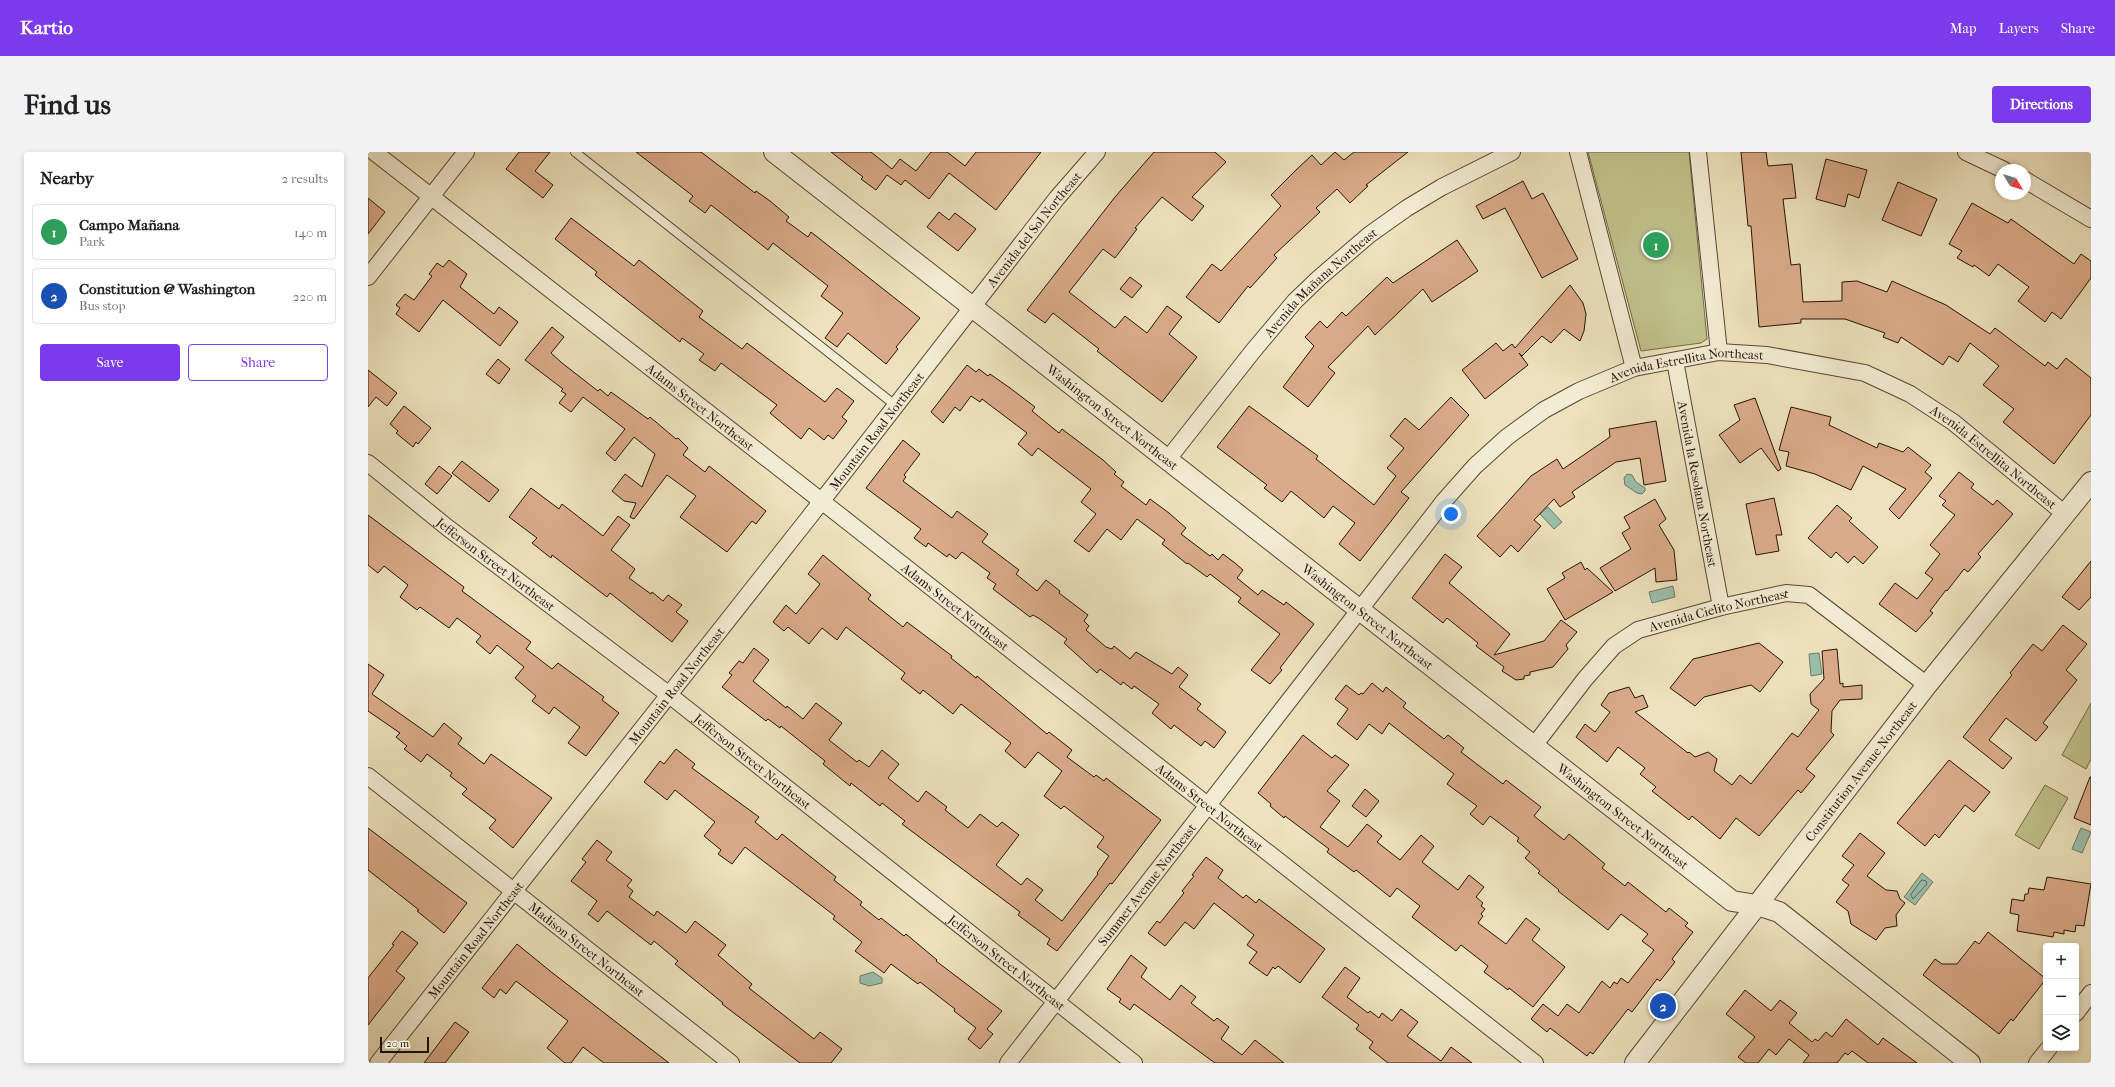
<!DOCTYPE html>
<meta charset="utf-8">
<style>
body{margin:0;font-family:"IM FELL French Canon",serif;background:#f2f2f2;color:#202124}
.controls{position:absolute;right:12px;bottom:12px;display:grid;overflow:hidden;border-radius:4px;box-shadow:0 2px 6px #0003}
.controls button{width:36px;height:36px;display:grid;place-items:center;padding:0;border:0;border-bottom:1px solid #e0e0e0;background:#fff;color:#202124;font:20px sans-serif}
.compass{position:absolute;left:1627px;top:12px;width:36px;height:36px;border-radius:50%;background:#fff;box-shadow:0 2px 6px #0003;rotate:128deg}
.scale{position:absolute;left:12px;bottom:10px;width:49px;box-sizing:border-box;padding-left:4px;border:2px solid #261408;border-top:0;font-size:11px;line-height:14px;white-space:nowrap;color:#261408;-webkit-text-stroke:3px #f3ecd4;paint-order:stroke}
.you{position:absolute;left:1083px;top:362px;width:14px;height:14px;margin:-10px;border:3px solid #fff;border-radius:50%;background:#1a73e8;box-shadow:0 0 0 6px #1a73e833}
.badge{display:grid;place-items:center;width:26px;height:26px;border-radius:50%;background:#7c3aed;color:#fff;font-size:13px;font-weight:700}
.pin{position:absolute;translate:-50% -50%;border:2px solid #fff;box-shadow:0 1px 4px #0006}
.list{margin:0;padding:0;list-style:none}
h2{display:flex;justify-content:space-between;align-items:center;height:52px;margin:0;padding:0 16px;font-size:17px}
h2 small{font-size:13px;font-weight:400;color:#757577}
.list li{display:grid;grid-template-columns:26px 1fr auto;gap:12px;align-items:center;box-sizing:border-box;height:56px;margin:0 8px 8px;padding:0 8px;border:1px solid #e0e0e0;border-radius:4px}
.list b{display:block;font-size:15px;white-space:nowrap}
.list p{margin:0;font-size:13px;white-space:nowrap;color:#757577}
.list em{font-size:13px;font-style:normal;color:#757577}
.actions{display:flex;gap:8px;padding:12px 16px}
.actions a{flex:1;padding:9px 0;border:1px solid #7c3aed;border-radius:4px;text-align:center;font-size:14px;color:#7c3aed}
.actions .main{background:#7c3aed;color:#fff}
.icon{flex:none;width:22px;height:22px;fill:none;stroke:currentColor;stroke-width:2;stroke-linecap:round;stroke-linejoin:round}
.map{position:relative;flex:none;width:1723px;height:911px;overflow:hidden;border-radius:4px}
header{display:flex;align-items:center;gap:24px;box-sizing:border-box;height:56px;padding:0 20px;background:#7c3aed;color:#fff}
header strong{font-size:19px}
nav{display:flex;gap:22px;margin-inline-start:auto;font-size:14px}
.intro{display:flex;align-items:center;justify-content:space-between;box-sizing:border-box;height:96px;padding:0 24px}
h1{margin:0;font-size:28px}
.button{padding:10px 18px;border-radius:4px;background:#7c3aed;color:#fff;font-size:14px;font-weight:700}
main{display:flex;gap:24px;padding:0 24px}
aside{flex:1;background:#fff;border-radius:4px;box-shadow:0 2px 6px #0003}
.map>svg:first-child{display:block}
.green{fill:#c0c18c;stroke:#736a4a}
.water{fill:#9abfab;stroke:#6c7b6a}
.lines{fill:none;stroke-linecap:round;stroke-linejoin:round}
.shore{stroke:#606a5a;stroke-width:1}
.building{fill:#daab89;stroke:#261408}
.service-casing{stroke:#584835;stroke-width:10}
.minor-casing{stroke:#584835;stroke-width:18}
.tertiary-casing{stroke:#584835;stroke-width:22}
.service{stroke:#f3ecd4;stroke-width:8}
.minor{stroke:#f3ecd4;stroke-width:16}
.tertiary{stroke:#f3ecd4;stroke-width:20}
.labels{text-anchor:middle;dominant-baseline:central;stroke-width:3;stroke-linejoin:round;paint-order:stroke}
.street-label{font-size:13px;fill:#261408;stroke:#f3ecd4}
</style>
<header>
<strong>Kartio</strong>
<nav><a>Map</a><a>Layers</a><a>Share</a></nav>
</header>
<div class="intro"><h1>Find us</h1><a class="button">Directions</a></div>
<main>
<aside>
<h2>Nearby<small>2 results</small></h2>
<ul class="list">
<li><span class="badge" style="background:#2e9e5b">1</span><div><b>Campo Mañana</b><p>Park</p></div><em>140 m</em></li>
<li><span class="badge" style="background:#1a4fb4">2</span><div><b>Constitution @ Washington</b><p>Bus stop</p></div><em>220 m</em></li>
</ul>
<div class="actions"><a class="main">Save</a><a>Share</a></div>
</aside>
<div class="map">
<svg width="1723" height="911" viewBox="0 0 1723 911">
<rect width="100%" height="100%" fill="#ede2bd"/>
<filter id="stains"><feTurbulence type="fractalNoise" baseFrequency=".005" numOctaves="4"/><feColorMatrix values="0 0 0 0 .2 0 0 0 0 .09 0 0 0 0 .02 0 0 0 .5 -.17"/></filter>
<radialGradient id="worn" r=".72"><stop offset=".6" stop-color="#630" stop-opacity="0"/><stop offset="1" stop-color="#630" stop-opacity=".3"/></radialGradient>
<g class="green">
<path d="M1220,0H1321L1339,187L1333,191L1273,199Z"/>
<path d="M1723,551V607L1718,617L1694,603Z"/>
<path d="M1677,633L1700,646L1671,697L1647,683Z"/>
</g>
<g class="water">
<path d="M1259,322L1264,323L1268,330L1277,336V339L1274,342L1269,341L1257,333L1256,326Z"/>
<path d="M1180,355L1194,370L1186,377L1172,362Z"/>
<path d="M1305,434L1307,445L1284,451L1281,440Z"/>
<path d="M1451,501L1454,522L1443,524L1441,502Z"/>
<path d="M1713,676L1723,680L1714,701L1704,697Z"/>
<path d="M1554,721L1565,730L1547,753L1536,745Z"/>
<path d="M505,820L514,826V831L501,834L492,831V824Z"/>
</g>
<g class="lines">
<path class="shore" d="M1554,728L1558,729L1559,732L1545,747L1543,743Z"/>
</g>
<g class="building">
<path d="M151,0H182L167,19L185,33L175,46L138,17Z"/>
<path d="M268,0H333L387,41L388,39L402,49L421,65L418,69L440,85L443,80L552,166L528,195L530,197L518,212L480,181L469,195L457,186L475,161L453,144L460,134L405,91L400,98L343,53L337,61L321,49L325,44Z"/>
<path d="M463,0H503L524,17L532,7L548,19L563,0H579L597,14L608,0H673L628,58L581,21L561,47L537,28L533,33L519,23L508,38L493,27L495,25Z"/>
<path d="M786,0H847L858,10L824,45L836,54L824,69L794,45L767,76L769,77L747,106L735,97L701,140L747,176L757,164L779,181L799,154L814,165L801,182L829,205L794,250L729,199L731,197L685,161L677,171L659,158L747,45Z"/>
<path d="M967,0L976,8L986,0H1040L998,33L1000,34L982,51L969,37L948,56L952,60L906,103L909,106L882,136L880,134L851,171L818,145L844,112L853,119L913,54L903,43L928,18L944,3L953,13Z"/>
<path d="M1373,0H1398L1400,14L1424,12L1428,46L1415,47L1423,113L1432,112L1435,150L1474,149V130L1489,129L1519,140L1524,129L1578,153L1622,182L1627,176L1677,214L1680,210L1689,217L1698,206L1723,226V263L1686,312L1635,270L1646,257L1615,233L1631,214L1602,191L1590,210L1581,204L1575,213L1533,185L1530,191L1515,185L1517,181L1477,167H1433V171L1391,175L1383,74H1380Z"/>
<path d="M1458,7L1499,18L1491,46L1480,42L1477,55L1448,47Z"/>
<path d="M1155,29L1164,47L1175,41L1210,107L1174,126L1137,56L1115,67L1108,54Z"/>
<path d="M1530,30L1569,47L1553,84L1514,68Z"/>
<path d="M0,46L17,60L0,82Z"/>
<path d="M1604,51L1640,71L1643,67L1706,112L1713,102L1723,109V126L1693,167L1684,160L1677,170L1650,149L1661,135L1630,112L1621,124L1606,113L1605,115L1589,106L1594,99L1581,92Z"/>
<path d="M571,60L581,68L587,61L608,77L590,99L559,75Z"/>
<path d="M203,66L266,114L271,108L335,159L331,165L374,197L379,191L457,250L469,236L486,249L474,265L479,269L465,287L460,283L456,288L441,276L433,287L402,261L409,253L353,211L347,219L331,208L336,202L314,186L312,190L227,123L229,120L187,87Z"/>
<path d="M1089,88L1110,119L1064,150L1055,137L1007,183L1000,174L960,215L967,221L940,255L915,235L946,194L937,185L952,169L959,176L974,160L978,164L1019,125L1025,131Z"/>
<path d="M81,108L99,122L92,135L126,162L131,155L150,170L132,194L75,148L51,180L28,162L32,156L28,153L37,142L46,148L64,124L61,122L69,111L75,115Z"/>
<path d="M762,125L774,134L764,146L752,137Z"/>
<path d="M1202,133L1215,151L1218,162L1216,179L1212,189L1196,177L1183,191L1174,184L1154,204L1151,201L1160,213L1117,247L1094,218L1128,191L1135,199L1144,192L1147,196Z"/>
<path d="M184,175L196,185L183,201L194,211L230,239L232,237L240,244L243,240L280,267L282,265L308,287L310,286L320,296L315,303L337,320L341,314L398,359L388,372L384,369L359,400L312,365L328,344L299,323L266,367L262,365L268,351L256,349L244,339L257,322L274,335L287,302L266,285L247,309L238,301L257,277L215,245L203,260L191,251L198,242L193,239L195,237L157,208Z"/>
<path d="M130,207L142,217L131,232L118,222Z"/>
<path d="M599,213L608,220L611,217L620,224L622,222L642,236L667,255L664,259L691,281L694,277L735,308L748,320L746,322L756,330L753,334L778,353L782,347L801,361L818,376L813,382L842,404L844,402L850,408L855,402L867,411L875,418L869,426L890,443L894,438L916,453L918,450L946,472L912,516L914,518L902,532L883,518L912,482L870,450L873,446L842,422L839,425L820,411L819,412L794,392L797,388L769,367L753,388L739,377L721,400L706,389L728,362L713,350L723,337L670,296L664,304L650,292L659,281L614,247L612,250L603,244L592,259L587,255L575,271L563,260Z"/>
<path d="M0,218L29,241L19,254L8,245L0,255Z"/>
<path d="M1083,245L1101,263L1033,340L1041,346L992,409L971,392L987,371L965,354L956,366L923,339L914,350L896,336L899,333L849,295L881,254L950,304L948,307L1006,353L1028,324L1019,316L1036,296L1022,284L1037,266L1051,278Z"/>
<path d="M1387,246L1413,317L1410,319L1393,296L1372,311L1351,283L1372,268L1366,253Z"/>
<path d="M36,254L63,276L50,292L48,290L45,295L28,281L30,279L22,272Z"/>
<path d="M1423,255L1463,265L1461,273L1509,296L1511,291L1535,300L1540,295L1563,313L1557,320L1564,326L1531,367L1521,357L1538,337L1495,314L1483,338L1447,322L1418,314L1421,300L1411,298Z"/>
<path d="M1288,269L1298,329L1276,333L1272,306L1248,310L1204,340L1207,345L1192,355L1186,347L1166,368L1173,374L1150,400L1143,393L1132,405L1109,384L1163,324L1189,307L1195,317L1242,285L1241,277Z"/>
<path d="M535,288L552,302L536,323L538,325L535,329L584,366L589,359L620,382L614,390L651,418L648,422L669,439L678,428L692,439L691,441L720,463L716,469L721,474L718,478L738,495L744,497L746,494L762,507L768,500L804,522L810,515L820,523L811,535L833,552L829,557L858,580L846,596L837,589L833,594L806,573L803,577L784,561L791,552L766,534L764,537L755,530L753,533L732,517L729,521L696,491L699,487L672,467L665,463L662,465L625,437L628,432L619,426L622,421L594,400L588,407L581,402L579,405L560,391L558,395L546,386L553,377L498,336Z"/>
<path d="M94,309L131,338L121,350L84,321Z"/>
<path d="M71,314L84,324L69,342L57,332Z"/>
<path d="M1591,320L1606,332L1603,336L1625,353L1629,348L1645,362L1610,402L1613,405L1600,420L1596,417L1579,439L1578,438L1562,459L1565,461L1548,480L1511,452L1527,431L1549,447L1565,427L1557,421L1572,402L1562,393L1587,363L1574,353L1578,349L1571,344Z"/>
<path d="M163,336L191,357L194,352L235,384L250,364L262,373L243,398L267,417L261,426L283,442L284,440L295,449L300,443L314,453L308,460L320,469L304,490L242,441L239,445L184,403L183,406L164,391L169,386L141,365Z"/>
<path d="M1406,346L1414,383H1408L1411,399L1388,403L1378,352Z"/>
<path d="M1287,347L1298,367L1291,373L1306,398L1309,428L1288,430L1287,416L1247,439L1232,416L1263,397L1254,381L1262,376L1256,365Z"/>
<path d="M1469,353L1484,366L1481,369L1510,395L1495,412L1486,404L1480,411L1468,400L1463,406L1440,386Z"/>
<path d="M0,363L96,435L94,439L163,490L158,497L184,517L190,511L236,545L234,548L251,561L218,604L200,591L212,575L186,555L181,562L164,549L168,544L147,526L156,515L129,493L122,502L108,490L113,484L89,466L81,476L52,455L49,458L32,445L40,433L16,414L10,421L0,413Z"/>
<path d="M1077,402L1094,415L1081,431L1142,482L1126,503L1176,489L1193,468L1209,480L1198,493L1200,497L1185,515L1162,520V523L1156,524V527L1148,528L1134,519L1136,515L1108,494L1110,491L1079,466L1075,471L1044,446Z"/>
<path d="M455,403L503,443L500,447L535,475L539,470L584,504L583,506L608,526L609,524L679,582L681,580L704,598L699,605L726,625L728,623L736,629L738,626L793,668L744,732L742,731L689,799L679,792L682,787L650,763L652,760L534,672L537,669L514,651L512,654L483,631L482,634L455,612L457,609L413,574L412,576L400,567L398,569L354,535L364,523L361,521L371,509L375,511L386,496L401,508L385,529L418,556L419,554L435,567L448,551L474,571L461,588L489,610L491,608L501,615L514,598L531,612L520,626L550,650L558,639L579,655L577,658L600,676L612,662L629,675L634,670L651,683L628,713L653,733L659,726L675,738L667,748L694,769L730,722L729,721L741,704L729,695L736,685L696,654L693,657L676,644L694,619L670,600L657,616L637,599L643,591L593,552L585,562L555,538L552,542L533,527L537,521L478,475L469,488L454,476L441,492L420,475L416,479L405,470L418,453L428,462L452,432L440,422Z"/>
<path d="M1723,409V445L1711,458L1694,445Z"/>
<path d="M1213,410L1217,418L1219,416L1245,440L1197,468L1179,437L1197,426L1194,421Z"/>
<path d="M1695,473L1719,492L1698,518L1709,528L1675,571L1680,575L1668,589L1638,566L1621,588L1644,606L1635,617L1595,585L1644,523L1642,521L1665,492L1674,499Z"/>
<path d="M1391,491L1415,510L1392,540L1383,533L1336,545L1327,554L1302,536L1325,507Z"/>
<path d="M1469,497L1472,532L1475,531V535L1494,533V547L1472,548L1464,559L1463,580L1466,583L1438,617L1447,624L1433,641L1430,638L1391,684L1368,666L1352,687L1324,664L1321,668L1284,639L1288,635L1272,622L1277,616L1250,595L1239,610L1208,585L1217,572L1227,580L1242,560L1233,553L1241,541L1261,535L1267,546L1275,543L1280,555L1267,560L1320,601L1321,600L1327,605L1340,600L1349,607L1346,619L1364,633L1372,623L1383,632L1424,581L1430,585L1451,558L1443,552L1442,542L1456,527L1454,499Z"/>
<path d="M0,512L16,523L4,542L65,585L76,571L94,586L90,592L116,612L123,602L184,646L145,696L121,676L128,668L94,642L99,637L82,624L84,621L59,602L53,610L36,597L39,594L28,585L32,581L0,559Z"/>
<path d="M1004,531L1015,540L1018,535L1038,551L1035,555L1076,587L1080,583L1096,596L1093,600L1135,632L1138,628L1173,655L1166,664L1196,688L1201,682L1237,712L1234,716L1257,734L1260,730L1298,760L1301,756L1320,771L1317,774L1325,780L1304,807L1307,810L1292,829L1289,827L1264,860L1260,857L1225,902L1222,900L1219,904L1182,876L1179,880L1163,867L1175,852L1190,864L1199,852L1211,861L1234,829L1242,836L1246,830L1249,832L1253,826L1260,831L1286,798L1274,789L1280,782L1253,762L1240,778L1190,739L1191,738L1170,721L1172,719L1157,706L1162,700L1149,689L1151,686L1122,664L1115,673L1102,662L1109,654L1079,632L1086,622L1021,571L1014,582L1001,572L989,588L969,572L980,557L967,547L978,533L991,543L993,541L995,542Z"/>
<path d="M935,583L964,606L967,603L981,613L959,639L972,649L952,675L980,695L999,672L1014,684L1009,690L1032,708L1053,683L1066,694L1054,710L1090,738L1101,723L1116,735L1108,745L1115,751L1113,754L1117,757L1113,762L1115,764L1110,771L1138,792L1158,766L1172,777L1164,788L1197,815L1165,855L1141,836L1140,838L1116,820L1120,814L1093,793L1088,799L1044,765L1052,754L1029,736L1022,745L988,718L986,720L959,700L961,697L917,664L916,666L902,654L903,652L890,641Z"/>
<path d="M308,597L327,612L324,616L391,665L387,670L409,688L414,682L468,725L466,728L494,750L492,753L511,768L513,766L536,784L538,782L569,808L568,809L634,859L619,877L625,882L612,897L600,887L608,876L586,859L587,857L552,830L550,832L523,812L516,821L487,799L494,790L465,767L467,764L377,695L364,712L350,702L353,698L336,684L347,670L307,638L299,648L276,630L292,609L296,612Z"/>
<path d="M1581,608L1622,640L1606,660L1597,653L1571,686L1567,682L1557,694L1529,671Z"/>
<path d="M1722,625H1723V673L1706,666Z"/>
<path d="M997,637L1011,649L998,665L984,654Z"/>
<path d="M0,676L99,751L76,781L49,759L51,758L0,718Z"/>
<path d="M1492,681L1517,701L1499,724L1518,738L1529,739L1532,747L1537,751L1528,763L1529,774L1517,776L1508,788L1483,772L1480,759L1468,750L1481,733L1474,728L1486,713L1474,704Z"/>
<path d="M229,688L244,700L238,708L264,728L259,734L265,739L261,745L286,764L289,759L318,781L327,769L358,793L350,803L384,832L381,836L446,887L452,880L474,897L463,911H432L354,852L355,851L307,812L310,809L286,789L283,793L239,759L230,770L220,762L229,749L203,729L218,710L214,707Z"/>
<path d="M838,705L855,718L850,726L875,746L878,743L888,751L891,747L957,797L932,831L910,814L907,817L905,815L899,824L881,811L889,800L879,793L886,783L846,751L826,777L817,770L797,794L780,781L789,769L792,771L816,741L814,739L826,724L824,723Z"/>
<path d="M1679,725L1723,732L1716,774L1708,773L1707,780L1696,778V782L1686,780L1685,785L1649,779L1651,763L1642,761L1644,747L1656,749L1657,742H1660L1661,736L1676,738Z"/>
<path d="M34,779L50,791L28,819L37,826L0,873V826L26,793L24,792Z"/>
<path d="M1620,780L1678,827L1645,869L1643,867L1631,882L1555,823L1567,807L1574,812H1589L1607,789L1611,792Z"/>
<path d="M149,792L182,819L301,911H236L215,895L203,911H197L179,896L200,869L148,829L138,842L132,837L126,846L114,836Z"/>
<path d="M763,803L779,816L773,825L802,848L813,833L828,845L823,851L846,869L849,866L861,875L853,887L874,903L887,888L916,911H847L766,852L762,858L751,850L753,847L739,837Z"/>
<path d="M977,815L992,826L979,845L1000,861L1002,859L1011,866L1014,861L1024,869L1033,857L1050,870L1039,884L1073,909L1083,895L1104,911H1020L1001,896L1005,890L988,877L991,873L954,845Z"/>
<path d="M1377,838L1403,859L1412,848L1429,861L1421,871L1444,890L1447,887L1450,889L1458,880L1464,885L1478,867L1510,893L1515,886L1549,911H1500L1484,899L1480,903L1477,901L1469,911H1435L1441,903L1421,887L1408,903L1401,897L1390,911H1378L1370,905L1387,885L1358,862Z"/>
<path d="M87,870L101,880L77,911H56Z"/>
</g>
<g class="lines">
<defs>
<path id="service" d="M207,0L527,253"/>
<g id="minor">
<path id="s1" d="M6,0L470,362L1167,911"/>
<path d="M1210,0L1266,216"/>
<path d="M1330,0L1351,200"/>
<path d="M1598,0L1636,18"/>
<path d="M1657,28L1723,67"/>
<path d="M0,125L98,0"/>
<path id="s2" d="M1307,209L1353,455"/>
<path id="s3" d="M800,307L885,199L927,149L951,126L1001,83L1039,56L1074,35L1144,0"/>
<path id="s4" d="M0,311L80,376L300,542L766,911"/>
<path id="s5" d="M1165,595L1217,527L1246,494L1270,478L1353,455L1418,441L1441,443L1559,533"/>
<path id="s6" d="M0,624L363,911"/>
<path d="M1708,861L1723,841"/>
<path id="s7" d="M10,911L439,368L689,46L729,0"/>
<path id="s8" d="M640,911L1076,349L1107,314L1139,285L1176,258L1211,239L1266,216L1351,200L1399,203L1497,221L1542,242L1585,270L1697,362"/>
<path d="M1669,911L1681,896"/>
</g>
<g id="tertiary">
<path id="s9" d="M406,0L1364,749L1389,753L1411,760L1602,911"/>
<path id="s10" d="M1267,911L1559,533L1723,330"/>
</g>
</defs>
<use href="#service" class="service-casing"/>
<use href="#minor" class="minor-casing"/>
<use href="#tertiary" class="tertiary-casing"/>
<use href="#service" class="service"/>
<use href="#minor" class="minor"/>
<use href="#tertiary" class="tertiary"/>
</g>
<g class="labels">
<g class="street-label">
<text stroke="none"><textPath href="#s7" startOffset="1061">Avenida del Sol Northeast</textPath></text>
<text stroke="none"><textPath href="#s3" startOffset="234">Avenida Mañana Northeast</textPath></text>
<text stroke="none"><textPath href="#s8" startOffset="999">Avenida Estrellita Northeast</textPath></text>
<text stroke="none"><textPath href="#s1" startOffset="414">Adams Street Northeast</textPath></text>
<text stroke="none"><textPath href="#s9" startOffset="430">Washington Street Northeast</textPath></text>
<text stroke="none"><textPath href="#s7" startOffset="805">Mountain Road Northeast</textPath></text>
<text stroke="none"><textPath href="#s8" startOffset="1335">Avenida Estrellita Northeast</textPath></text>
<text stroke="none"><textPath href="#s2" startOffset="125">Avenida la Resolana Northeast</textPath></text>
<text stroke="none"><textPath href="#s4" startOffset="163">Jefferson Street Northeast</textPath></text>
<text stroke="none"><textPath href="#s1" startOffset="738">Adams Street Northeast</textPath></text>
<text stroke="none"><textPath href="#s5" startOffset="242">Avenida Cielito Northeast</textPath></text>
<text stroke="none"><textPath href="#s9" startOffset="754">Washington Street Northeast</textPath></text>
<text stroke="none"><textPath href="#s7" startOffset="481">Mountain Road Northeast</textPath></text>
<text stroke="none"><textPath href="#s4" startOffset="487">Jefferson Street Northeast</textPath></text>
<text stroke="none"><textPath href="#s10" startOffset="369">Constitution Avenue Northeast</textPath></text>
<text stroke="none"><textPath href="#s1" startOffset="1062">Adams Street Northeast</textPath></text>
<text stroke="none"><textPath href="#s9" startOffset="1078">Washington Street Northeast</textPath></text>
<text stroke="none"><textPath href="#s8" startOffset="226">Summer Avenue Northeast</textPath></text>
<text stroke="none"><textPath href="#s7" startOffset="157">Mountain Road Northeast</textPath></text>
<text stroke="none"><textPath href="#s6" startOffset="279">Madison Street Northeast</textPath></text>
<text stroke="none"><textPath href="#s4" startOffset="811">Jefferson Street Northeast</textPath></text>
</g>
</g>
<rect width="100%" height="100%" filter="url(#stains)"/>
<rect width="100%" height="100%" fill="url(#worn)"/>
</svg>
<div class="controls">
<button>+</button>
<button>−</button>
<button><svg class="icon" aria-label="layers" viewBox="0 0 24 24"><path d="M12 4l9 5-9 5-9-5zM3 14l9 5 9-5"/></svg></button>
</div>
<svg class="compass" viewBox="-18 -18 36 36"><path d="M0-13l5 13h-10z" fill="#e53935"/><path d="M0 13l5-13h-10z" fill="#757577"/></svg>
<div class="scale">20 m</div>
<div class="you"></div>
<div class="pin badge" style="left:1288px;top:93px;background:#2e9e5b">1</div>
<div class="pin badge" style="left:1295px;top:854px;background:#1a4fb4">2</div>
</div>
</main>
